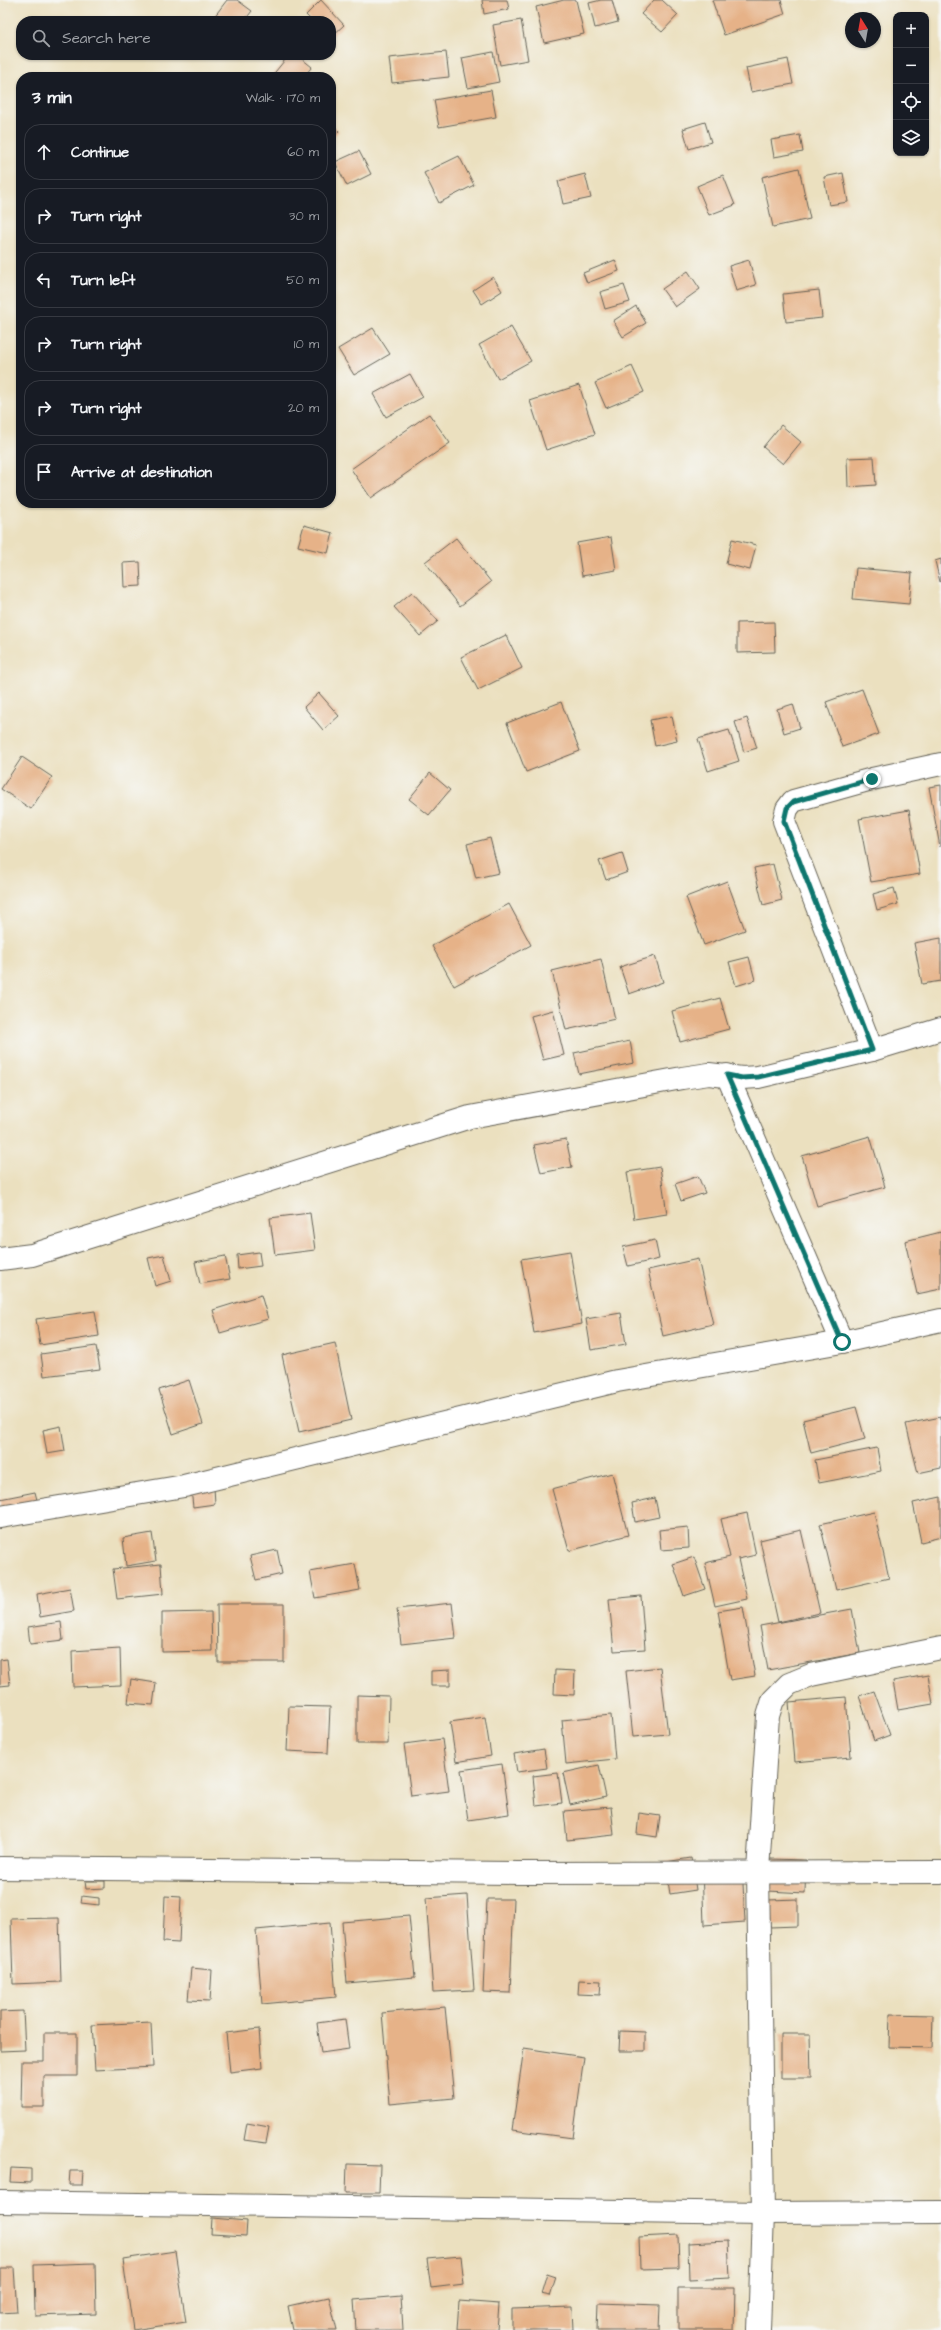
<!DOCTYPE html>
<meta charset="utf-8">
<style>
body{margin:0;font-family:"Architects Daughter",sans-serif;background:#20242c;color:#f1f3f6}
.controls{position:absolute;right:12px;top:12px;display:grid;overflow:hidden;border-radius:8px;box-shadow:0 1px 3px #0004}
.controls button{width:36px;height:36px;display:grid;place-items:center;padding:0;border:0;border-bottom:1px solid #363941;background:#171b24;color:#f1f3f6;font:20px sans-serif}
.compass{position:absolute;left:845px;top:12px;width:36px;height:36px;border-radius:50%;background:#171b24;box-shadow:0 1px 3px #0004;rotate:349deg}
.stop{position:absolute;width:12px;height:12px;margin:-9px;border:3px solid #0f766e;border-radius:50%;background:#fff}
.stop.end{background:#0f766e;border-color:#fff;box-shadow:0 1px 4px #0008}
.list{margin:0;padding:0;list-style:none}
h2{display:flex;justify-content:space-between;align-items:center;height:52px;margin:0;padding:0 16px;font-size:17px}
h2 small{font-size:13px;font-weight:400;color:#9ea1a6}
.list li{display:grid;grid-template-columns:26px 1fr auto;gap:12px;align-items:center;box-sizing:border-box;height:56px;margin:0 8px 8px;padding:0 8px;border:1px solid #363941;border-radius:16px}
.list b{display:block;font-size:15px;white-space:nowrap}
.list em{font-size:13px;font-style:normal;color:#9ea1a6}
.icon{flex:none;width:22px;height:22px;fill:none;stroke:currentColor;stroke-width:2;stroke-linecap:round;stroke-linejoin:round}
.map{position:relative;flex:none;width:941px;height:2330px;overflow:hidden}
.search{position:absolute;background:#171b24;box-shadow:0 1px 3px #0004;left:16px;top:16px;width:320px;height:44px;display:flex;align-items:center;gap:10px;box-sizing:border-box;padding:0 14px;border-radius:16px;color:#9ea1a6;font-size:15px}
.panel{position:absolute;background:#171b24;box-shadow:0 1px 3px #0004;left:16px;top:72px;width:320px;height:436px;border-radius:16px}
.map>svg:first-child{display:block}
.building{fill:#e6b288}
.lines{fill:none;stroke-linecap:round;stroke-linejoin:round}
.minor-casing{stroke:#646155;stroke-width:24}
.minor{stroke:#fff;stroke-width:22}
.route{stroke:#0f766e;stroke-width:5}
</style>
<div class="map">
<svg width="941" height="2330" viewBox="0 0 941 2330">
<rect width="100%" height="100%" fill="#f6f6f2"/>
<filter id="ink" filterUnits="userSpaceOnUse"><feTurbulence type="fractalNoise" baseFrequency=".025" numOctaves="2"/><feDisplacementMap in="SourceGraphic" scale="8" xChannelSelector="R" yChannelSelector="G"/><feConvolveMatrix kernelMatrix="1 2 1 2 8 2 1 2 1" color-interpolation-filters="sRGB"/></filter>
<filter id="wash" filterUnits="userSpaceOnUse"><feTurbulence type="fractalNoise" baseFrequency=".012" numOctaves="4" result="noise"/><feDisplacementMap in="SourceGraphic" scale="16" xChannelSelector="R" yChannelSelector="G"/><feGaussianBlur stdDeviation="0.9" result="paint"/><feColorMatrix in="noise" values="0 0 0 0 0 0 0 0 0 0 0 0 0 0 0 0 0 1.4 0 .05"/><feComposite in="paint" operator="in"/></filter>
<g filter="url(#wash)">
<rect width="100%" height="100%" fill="#ebe0bf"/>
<g id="blocks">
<g class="building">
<path d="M227,0H237L252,11L244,21H219L214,17Z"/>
<path d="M321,0L344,25L331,37V21H312L306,15Z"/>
<path d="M482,0H507L509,9L484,14Z"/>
<path d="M564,0H576L584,34L544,43L536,7Z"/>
<path d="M601,0H612L618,22L595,28L589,3Z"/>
<path d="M654,0H662L678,15L662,32L641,14Z"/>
<path d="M712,0H781L785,14L724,35Z"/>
<path d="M521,20L528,60L500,65L493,25Z"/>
<path d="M446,52L449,77L392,83L389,58Z"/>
<path d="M493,52L499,82L468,88L462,58Z"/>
<path d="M289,55H297L312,67L303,77H271Z"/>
<path d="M788,59L793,84L751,92L746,68Z"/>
<path d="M491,90L496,117L439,127L434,100Z"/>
<path d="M705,122L711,142L689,149L683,129Z"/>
<path d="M331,124L339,131L331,139Z"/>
<path d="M800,135L803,152L774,157L771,140Z"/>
<path d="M359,151L371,174L347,186L335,162Z"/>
<path d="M459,156L474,185L439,203L424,173Z"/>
<path d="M799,168L810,219L773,227L762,177Z"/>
<path d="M843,173L848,202L829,205L824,177Z"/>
<path d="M585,174L591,198L563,204L558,181Z"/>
<path d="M723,175L735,205L709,215L697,186Z"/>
<path d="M615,260L619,271L587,283L583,273Z"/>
<path d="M749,260L756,285L736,291L729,266Z"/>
<path d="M688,271L700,289L675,307L662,289Z"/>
<path d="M493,277L502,291L482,304L473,290Z"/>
<path d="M624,285L630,302L605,309L600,292Z"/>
<path d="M819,290L822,318L786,322L783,294Z"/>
<path d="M636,306L646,323L623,337L613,321Z"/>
<path d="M511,327L531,361L498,379L479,345Z"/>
<path d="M373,328L390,354L354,375L338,349Z"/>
<path d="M632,366L644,392L606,408L595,383Z"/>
<path d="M410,374L423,397L386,417L373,394Z"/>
<path d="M579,385L595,434L546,450L530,401Z"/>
<path d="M429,414L450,443L371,498L351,469Z"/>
<path d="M781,425L801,442L783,464L763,447Z"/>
<path d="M874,457L876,485L848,487L847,458Z"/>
<path d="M304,525L333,533L328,553L298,546Z"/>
<path d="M611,537L616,570L582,576L577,543Z"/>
<path d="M456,538L491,582L460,606L425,562Z"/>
<path d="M732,539L756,545L750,570L726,564Z"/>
<path d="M941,559V582H940L935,561Z"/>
<path d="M140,562L141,586L124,587L123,563Z"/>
<path d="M856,568L912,573L909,604L853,599Z"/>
<path d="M412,592L438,621L420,636L394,607Z"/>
<path d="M774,622L775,652L737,653V623Z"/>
<path d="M506,635L522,668L478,690L461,657Z"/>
<path d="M862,689L879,734L842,747L826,702Z"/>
<path d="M319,693L339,716L323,730L304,707Z"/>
<path d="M561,702L580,751L526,772L507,723Z"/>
<path d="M793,704L800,728L784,733L777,709Z"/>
<path d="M672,716L677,741L655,746L650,720Z"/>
<path d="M747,718L757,748L744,752L735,722Z"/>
<path d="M729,730L739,761L708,771L698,739Z"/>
<path d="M22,757L52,777L31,809L1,789Z"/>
<path d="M430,773L450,790L429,815L409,799Z"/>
<path d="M941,785V846L940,847L929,787Z"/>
<path d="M909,810L920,874L871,882L859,819Z"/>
<path d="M490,838L499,873L476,878L467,844Z"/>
<path d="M622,853L628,872L606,880L599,861Z"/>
<path d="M773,864L782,900L763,905L754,868Z"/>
<path d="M727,881L745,930L704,945L686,897Z"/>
<path d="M894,888L898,904L877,910L873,894Z"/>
<path d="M509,904L531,945L454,986L432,946Z"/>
<path d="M941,938V981L922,984L914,943Z"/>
<path d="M655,956L663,982L629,994L620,967Z"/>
<path d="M749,957L755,980L736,986L729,962Z"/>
<path d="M601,959L615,1019L566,1030L552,971Z"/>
<path d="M720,998L729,1029L680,1042L672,1011Z"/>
<path d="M553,1010L564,1055L543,1060L531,1016Z"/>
<path d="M630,1041L634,1063L579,1074L574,1053Z"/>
<path d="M870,1136L885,1187L817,1206L802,1156Z"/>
<path d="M566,1139L572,1167L541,1173L534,1145Z"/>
<path d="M660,1167L667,1214L634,1219L627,1172Z"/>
<path d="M698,1176L705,1193L681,1201L675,1184Z"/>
<path d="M310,1213L315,1250L275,1255L270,1218Z"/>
<path d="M941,1232V1289L917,1294L905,1241Z"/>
<path d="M655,1240L659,1259L628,1266L623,1247Z"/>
<path d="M570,1251L582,1324L534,1333L521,1259Z"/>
<path d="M259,1252L261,1266L238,1269L237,1255Z"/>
<path d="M164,1255L171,1281L155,1286L148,1258Z"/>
<path d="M225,1256L230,1279L200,1284L195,1262Z"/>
<path d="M698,1259L713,1324L663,1336L648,1270Z"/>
<path d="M261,1295L268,1319L220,1333L213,1310Z"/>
<path d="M95,1311L99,1336L40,1345L36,1319Z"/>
<path d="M621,1313L626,1344L591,1350L586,1319Z"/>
<path d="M335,1343L351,1420L299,1432L282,1355Z"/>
<path d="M96,1346L100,1369L44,1376L41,1354Z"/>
<path d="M189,1380L203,1424L173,1434L159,1390Z"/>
<path d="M856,1407L865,1439L811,1453L803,1420Z"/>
<path d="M941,1417V1468L918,1473L906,1424Z"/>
<path d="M61,1426L65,1451L47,1454L43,1430Z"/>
<path d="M877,1448L881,1471L819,1483L815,1460Z"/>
<path d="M612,1473L628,1535L569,1551L552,1489Z"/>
<path d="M214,1487L215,1504L193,1507L191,1489Z"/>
<path d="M35,1492L39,1508L0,1511V1499Z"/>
<path d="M941,1497V1537L921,1542L913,1503Z"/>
<path d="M655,1498L659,1517L635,1522L632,1503Z"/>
<path d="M874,1512L889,1578L836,1590L820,1524Z"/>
<path d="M747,1513L756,1555L738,1559L747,1599L715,1606L705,1563L730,1557L721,1519Z"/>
<path d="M688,1527L689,1548L661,1550L659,1530Z"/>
<path d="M801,1530L820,1613L778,1622L760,1540Z"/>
<path d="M152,1533L156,1561L126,1566L123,1538Z"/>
<path d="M277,1550L282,1574L256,1580L250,1556Z"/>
<path d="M694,1557L705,1589L684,1596L673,1564Z"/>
<path d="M161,1564L163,1594L117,1599L113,1569Z"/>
<path d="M355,1564L360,1590L315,1598L310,1572Z"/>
<path d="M70,1588L74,1611L40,1617L37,1594Z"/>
<path d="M641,1596L645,1649L614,1651L609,1599Z"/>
<path d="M452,1603L456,1638L401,1644L397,1609Z"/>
<path d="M217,1604H284V1662H218Z"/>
<path d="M743,1607L755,1676L730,1680L718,1611Z"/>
<path d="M852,1609L860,1653L768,1670L760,1626Z"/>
<path d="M211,1612L212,1651L162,1652V1613Z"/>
<path d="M61,1622L63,1640L30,1644L28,1627Z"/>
<path d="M120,1648L121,1685L73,1687L72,1651Z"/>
<path d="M7,1659L10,1685L0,1686V1660Z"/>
<path d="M660,1667L668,1734L633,1737L626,1671Z"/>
<path d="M450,1670V1686H431V1671Z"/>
<path d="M555,1670L575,1671L574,1695L554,1694Z"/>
<path d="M928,1675L933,1704L898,1710L893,1681Z"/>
<path d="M131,1679L156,1683L153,1705L128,1703Z"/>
<path d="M874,1691L890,1735L874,1741L859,1696Z"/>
<path d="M357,1695L389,1696L388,1744H357Z"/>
<path d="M846,1697L851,1757L794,1762L789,1702Z"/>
<path d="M289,1706L330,1707L328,1753L287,1751Z"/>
<path d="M611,1715L615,1759L566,1764L562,1720Z"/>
<path d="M485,1717L491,1756L456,1762L450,1722Z"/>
<path d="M442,1739L449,1791L411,1796L404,1744Z"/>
<path d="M544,1749L547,1768L517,1772L514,1754Z"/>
<path d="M502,1764L509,1814L468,1820L461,1770Z"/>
<path d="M599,1765L606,1797L570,1805L563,1773Z"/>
<path d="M558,1773L562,1803L536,1806L533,1776Z"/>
<path d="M611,1807L614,1835L567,1840L564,1811Z"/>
<path d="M639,1813L660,1816L657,1837L637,1834Z"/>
<path d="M691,1858L696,1890L670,1894L665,1862Z"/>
<path d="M770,1859L806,1860L805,1893L768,1891Z"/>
<path d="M742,1865L745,1922L704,1925L702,1867Z"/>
<path d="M85,1881H105V1888L86,1889Z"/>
<path d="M467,1895L474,1990L433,1992L426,1898Z"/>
<path d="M82,1896L99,1898V1905L81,1903Z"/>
<path d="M165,1896L181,1897L179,1943L163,1942Z"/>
<path d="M487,1899H514L510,1993L483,1992Z"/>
<path d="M798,1899V1926L770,1927L769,1900Z"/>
<path d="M409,1916L415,1977L347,1983L342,1922Z"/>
<path d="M59,1918L61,1982L13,1984L11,1919Z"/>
<path d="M330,1923L336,1997L262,2004L256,1930Z"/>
<path d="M191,1968L212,1970L210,2001L188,2000Z"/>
<path d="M579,1980L601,1981L600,1995L578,1994Z"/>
<path d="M445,2007L454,2098L390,2104L382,2013Z"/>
<path d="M23,2011L25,2050L0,2051V2012Z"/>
<path d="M890,2014L933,2015L932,2048L889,2047Z"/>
<path d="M345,2019L349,2049L321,2053L317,2023Z"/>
<path d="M151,2022L153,2067L95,2070L92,2025Z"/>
<path d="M259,2029L262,2068L230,2072L226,2033Z"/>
<path d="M620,2031L645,2032V2051H619Z"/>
<path d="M44,2033H77V2076H44V2107H21L22,2061H44Z"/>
<path d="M781,2034H810L811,2078H781Z"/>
<path d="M524,2048L584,2057L573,2138L512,2130Z"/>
<path d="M247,2123L269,2127L266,2143L244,2140Z"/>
<path d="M347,2164L380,2165L379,2193H346Z"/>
<path d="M11,2168L31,2169V2183L10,2182Z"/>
<path d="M70,2171H83L82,2185H69Z"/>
<path d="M212,2218L247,2221L246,2236L211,2234Z"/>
<path d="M678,2235L679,2268L640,2269L639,2237Z"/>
<path d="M728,2241L730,2278L689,2280L688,2243Z"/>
<path d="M175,2251L186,2322L133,2330L123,2259Z"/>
<path d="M461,2256L464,2284L431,2288L427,2259Z"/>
<path d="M95,2263L96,2314L35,2316L34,2265Z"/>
<path d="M0,2268H14L17,2312L0,2313Z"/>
<path d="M547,2274L556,2277L550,2296L541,2294Z"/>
<path d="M678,2288H735L734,2330H678Z"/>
<path d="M401,2296L403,2330H356L354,2300Z"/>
<path d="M329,2297L337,2330H293L288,2306Z"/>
<path d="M459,2301L499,2304L497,2330H457Z"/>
<path d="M598,2303L660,2305L659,2330H597Z"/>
<path d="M572,2307L573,2330H512V2309Z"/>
</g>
</g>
</g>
<g filter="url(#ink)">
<use href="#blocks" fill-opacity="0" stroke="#646155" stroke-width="1"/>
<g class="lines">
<defs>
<g id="minor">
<path d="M872,1050L784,821L787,809L793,801L872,779L941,764"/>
<path d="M727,1075L842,1342"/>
<path d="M0,1259L32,1255L470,1117L682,1078L709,1074L742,1078L758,1077L872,1050L941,1029"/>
<path d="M0,1517L184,1486L617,1381L842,1342L941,1320"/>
<path d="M0,1868L518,1873L941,1872"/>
<path d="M0,2202L763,2213L941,2212"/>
<path d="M759,2330L763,2213L758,1871L768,1716L773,1700L789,1684L811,1675L941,1648"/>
</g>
</defs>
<use href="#minor" class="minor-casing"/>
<use href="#minor" class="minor"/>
</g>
</g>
<g class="lines" filter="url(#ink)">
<path class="route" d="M842,1342L727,1075L742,1078L758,1077L872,1050L784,821L787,808L793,802L872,779"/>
</g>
</svg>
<div class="controls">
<button>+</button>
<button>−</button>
<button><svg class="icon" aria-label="locate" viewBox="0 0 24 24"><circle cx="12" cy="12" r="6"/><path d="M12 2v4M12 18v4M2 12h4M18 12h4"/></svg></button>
<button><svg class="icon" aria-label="layers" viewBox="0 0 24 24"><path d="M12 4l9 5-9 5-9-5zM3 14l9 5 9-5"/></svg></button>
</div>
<svg class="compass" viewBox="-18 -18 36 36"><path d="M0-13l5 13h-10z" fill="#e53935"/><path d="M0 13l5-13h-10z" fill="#9ea1a6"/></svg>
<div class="stop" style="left:842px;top:1342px"></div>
<div class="stop end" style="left:872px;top:779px"></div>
<div class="search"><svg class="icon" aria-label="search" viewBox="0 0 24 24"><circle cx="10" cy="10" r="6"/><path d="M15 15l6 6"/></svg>Search here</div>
<section class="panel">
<h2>3 min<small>Walk · 170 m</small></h2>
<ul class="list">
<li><svg class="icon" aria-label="ahead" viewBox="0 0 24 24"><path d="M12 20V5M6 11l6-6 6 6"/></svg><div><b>Continue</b></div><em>60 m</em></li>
<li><svg class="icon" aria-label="right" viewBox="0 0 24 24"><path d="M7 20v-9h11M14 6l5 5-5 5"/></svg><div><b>Turn right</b></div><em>30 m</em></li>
<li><svg class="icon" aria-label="left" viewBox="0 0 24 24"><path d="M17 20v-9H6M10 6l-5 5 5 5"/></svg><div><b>Turn left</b></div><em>50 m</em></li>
<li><svg class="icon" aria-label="right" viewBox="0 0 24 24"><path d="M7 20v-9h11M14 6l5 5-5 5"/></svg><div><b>Turn right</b></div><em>10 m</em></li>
<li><svg class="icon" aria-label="right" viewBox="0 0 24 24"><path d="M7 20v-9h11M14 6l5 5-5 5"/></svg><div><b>Turn right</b></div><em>20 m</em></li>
<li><svg class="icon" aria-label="arrive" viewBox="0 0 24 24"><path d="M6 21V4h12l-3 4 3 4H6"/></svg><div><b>Arrive at destination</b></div></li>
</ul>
</section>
</div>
